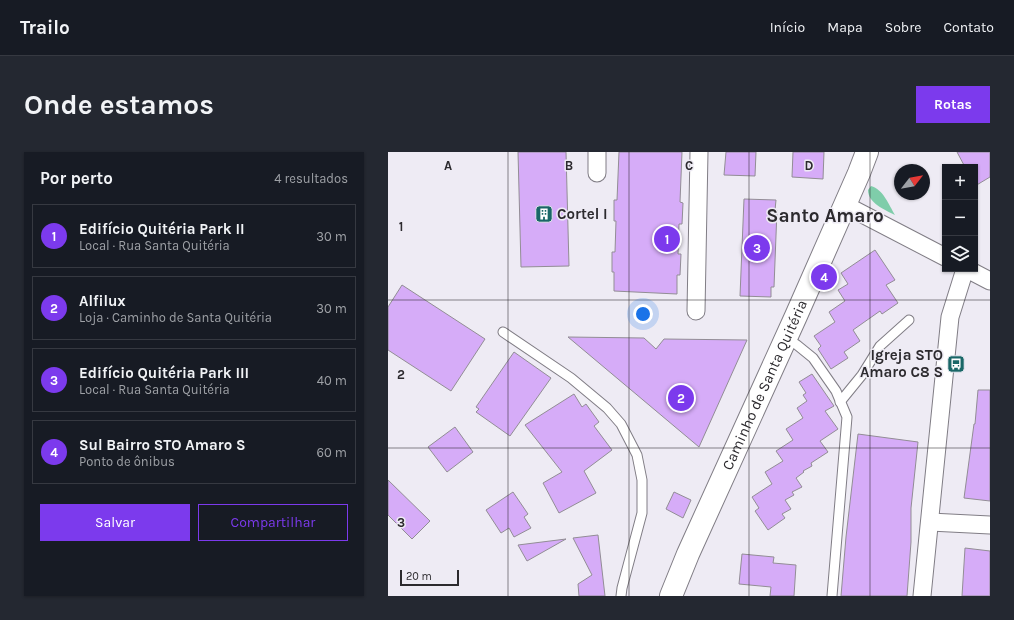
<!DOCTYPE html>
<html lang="pt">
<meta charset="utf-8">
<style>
body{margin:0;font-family:Karla,sans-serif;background:#242831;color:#f1f3f6}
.controls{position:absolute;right:12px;top:12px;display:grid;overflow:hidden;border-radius:0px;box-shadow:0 1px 3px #0004}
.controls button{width:36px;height:36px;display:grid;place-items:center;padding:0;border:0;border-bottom:1px solid #363941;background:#171b24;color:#f1f3f6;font:20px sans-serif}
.compass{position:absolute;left:506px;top:12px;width:36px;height:36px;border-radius:50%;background:#171b24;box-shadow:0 1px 3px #0004;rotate:59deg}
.scale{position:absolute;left:12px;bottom:10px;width:59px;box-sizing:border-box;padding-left:4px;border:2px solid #2c2a2e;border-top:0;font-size:11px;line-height:14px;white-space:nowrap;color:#2c2a2e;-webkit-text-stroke:3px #eeebf4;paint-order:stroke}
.you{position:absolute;left:255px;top:162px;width:14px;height:14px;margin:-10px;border:3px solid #fff;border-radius:50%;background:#1a73e8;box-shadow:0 0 0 6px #1a73e833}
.badge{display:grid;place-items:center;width:26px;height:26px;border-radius:50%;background:#7c3aed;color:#fff;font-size:13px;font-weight:700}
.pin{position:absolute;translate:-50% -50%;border:2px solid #fff;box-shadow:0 1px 4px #0006}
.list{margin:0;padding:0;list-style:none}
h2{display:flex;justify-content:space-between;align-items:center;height:52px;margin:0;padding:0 16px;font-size:17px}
h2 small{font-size:13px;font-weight:400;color:#9ea1a6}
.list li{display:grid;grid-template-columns:26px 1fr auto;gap:12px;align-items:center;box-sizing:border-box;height:64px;margin:0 8px 8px;padding:0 8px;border:1px solid #363941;border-radius:0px}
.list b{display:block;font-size:15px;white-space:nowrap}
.list p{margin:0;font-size:13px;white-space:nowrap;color:#9ea1a6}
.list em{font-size:13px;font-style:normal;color:#9ea1a6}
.actions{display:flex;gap:8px;padding:12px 16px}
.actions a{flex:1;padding:9px 0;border:1px solid #7c3aed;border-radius:0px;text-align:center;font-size:14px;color:#7c3aed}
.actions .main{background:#7c3aed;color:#fff}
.icon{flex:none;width:22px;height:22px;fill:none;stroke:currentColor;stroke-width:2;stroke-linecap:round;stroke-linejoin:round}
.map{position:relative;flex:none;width:602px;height:444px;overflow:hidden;border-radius:0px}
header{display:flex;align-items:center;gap:24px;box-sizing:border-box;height:56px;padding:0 20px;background:#171b24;border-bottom:1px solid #363941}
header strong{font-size:19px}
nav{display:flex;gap:22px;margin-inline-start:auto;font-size:14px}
.intro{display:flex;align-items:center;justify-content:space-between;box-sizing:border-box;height:96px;padding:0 24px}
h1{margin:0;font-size:28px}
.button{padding:10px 18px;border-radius:0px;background:#7c3aed;color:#fff;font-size:14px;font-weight:700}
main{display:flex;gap:24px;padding:0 24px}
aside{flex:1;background:#171b24;border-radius:0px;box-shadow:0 1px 3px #0004}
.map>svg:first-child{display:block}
.green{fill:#7fcdaa}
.building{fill:#d6acf8;stroke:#928d95}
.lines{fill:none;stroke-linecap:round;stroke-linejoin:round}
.lane-casing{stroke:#807d85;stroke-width:11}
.street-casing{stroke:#807d85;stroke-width:19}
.secondary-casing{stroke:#807d85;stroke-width:24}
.lane{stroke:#fff;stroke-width:9}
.street{stroke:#fff;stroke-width:17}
.secondary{stroke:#fff;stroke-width:22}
.grid{fill:none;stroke:#2c2a2e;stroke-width:1;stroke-opacity:0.55}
.labels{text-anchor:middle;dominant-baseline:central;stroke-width:3;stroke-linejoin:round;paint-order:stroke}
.poi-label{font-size:15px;font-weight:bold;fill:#2c2a2e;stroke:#eeebf4;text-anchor:start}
.street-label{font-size:15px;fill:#2c2a2e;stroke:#eeebf4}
.district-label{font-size:19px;font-weight:bold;fill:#2c2a2e;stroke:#eeebf4}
.grid-label{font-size:13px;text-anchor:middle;font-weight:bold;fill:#2c2a2e;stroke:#eeebf4;stroke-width:3;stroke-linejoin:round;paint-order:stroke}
</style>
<header>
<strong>Trailo</strong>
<nav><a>Início</a><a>Mapa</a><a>Sobre</a><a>Contato</a></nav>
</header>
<div class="intro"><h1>Onde estamos</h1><a class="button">Rotas</a></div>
<main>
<aside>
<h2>Por perto<small>4 resultados</small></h2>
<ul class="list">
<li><span class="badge">1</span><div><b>Edifício Quitéria Park II</b><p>Local · Rua Santa Quitéria</p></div><em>30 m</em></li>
<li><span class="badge">2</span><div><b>Alfilux</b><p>Loja · Caminho de Santa Quitéria</p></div><em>30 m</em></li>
<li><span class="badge">3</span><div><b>Edifício Quitéria Park III</b><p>Local · Rua Santa Quitéria</p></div><em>40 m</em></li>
<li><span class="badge">4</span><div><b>Sul Bairro STO Amaro S</b><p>Ponto de ônibus</p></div><em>60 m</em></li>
</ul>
<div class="actions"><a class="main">Salvar</a><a>Compartilhar</a></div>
</aside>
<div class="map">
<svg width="602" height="444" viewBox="0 0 602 444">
<rect width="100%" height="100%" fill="#eeebf4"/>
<path class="green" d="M483,34C495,37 501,53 507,63C497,58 480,51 480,38Z"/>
<g class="building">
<path d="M130,0H178L181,114L133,115Z"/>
<path d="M231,0H294L292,50L295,51L294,72H291L290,102H293L292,123H289V142L226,139V120H224V100H227L228,69H226V48H229Z"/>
<path d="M338,0H368L367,24L336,23Z"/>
<path d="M405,0H436L435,27L404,25Z"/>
<path d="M569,0H602V25L587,34V15H577Z"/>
<path d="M356,47L388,48L387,58H389L386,135H383V145L352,144Z"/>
<path d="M487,98L507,128L498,133L510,151L494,162L492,159L465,178L472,189L456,200L460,206L443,217L430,197L433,194L426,184L447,170L441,160L457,149L450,138L460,132L453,121Z"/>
<path d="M14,133L97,187L63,239L0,198V155Z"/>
<path d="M180,185L256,186L268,197L276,187L359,188L311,295Z"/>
<path d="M126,200L163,226L122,284L88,260L91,257L88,255Z"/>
<path d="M424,222L446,254L437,259L450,277L432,289L440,300L423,311L424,314L415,319L416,320L408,326L414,335L404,340L406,343L397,348L403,357L394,362L397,366L380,378L367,359L371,356L364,345L384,332L377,320L395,309L388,299L405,288L398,277L415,266L409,256L419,249L415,243L418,241L411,230Z"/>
<path d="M590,238H602V349L576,346L586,272H587Z"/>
<path d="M186,242L194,255L198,252L211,270L206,274L224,298L196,319L208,341L171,361L155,331L174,320L137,273Z"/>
<path d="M67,275L85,300L59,320L40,295Z"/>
<path d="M470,282L530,290L523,356V390L519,444H453L458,385Z"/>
<path d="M0,328L42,369L24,387L0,363Z"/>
<path d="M125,340L140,362L136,365L143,376L126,385L121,376L113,381L98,358Z"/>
<path d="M286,340L303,348L295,366L278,357Z"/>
<path d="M210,383L217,444H191L190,432L204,423L185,386Z"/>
<path d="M178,387L139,409L130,393Z"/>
<path d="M577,396L602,399V444H574Z"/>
<path d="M354,402L386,405L385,411L408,413L406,444H382L383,435L351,432Z"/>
</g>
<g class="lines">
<defs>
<g id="lane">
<path d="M115,180L183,226L219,256L233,272L249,303L254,328V361L234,436L233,444"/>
<path d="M398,186L409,193L425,206L448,239L459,265L444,444"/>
<path d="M452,250L474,223L492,194L521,168"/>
</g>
<g id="street">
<path d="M209,21V0"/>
<path d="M457,53L557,105"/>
<path d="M579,117L602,129"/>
<path d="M308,159L311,0"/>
<path d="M542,370L602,373"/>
<path d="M534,444L562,165L577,117"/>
</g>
<g id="secondary">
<path id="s1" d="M283,444L300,402L408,164L471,21L479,0"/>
</g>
</defs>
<use href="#lane" class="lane-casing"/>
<use href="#street" class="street-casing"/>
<use href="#secondary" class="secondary-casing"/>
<use href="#lane" class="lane"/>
<use href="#street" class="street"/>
<use href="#secondary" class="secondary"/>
</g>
<path class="grid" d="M120,0V444M241,0V444M361,0V444M482,0V444M0,148H602M0,296H602"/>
<defs>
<symbol id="building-square" viewBox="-11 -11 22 22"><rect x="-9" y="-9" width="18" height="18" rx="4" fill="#196767" stroke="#eeebf4"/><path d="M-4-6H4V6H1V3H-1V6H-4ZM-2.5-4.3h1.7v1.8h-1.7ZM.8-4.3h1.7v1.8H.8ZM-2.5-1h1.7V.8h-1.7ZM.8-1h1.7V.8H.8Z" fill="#fff"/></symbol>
<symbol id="bus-square" viewBox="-11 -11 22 22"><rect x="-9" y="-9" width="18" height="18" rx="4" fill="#196767" stroke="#eeebf4"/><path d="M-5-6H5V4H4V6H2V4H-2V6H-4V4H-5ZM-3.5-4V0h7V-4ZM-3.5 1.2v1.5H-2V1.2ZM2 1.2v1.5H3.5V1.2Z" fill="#fff"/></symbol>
</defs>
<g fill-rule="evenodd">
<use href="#building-square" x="146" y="52" width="20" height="20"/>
<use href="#bus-square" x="558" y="202" width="20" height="20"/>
</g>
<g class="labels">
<g class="poi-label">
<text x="169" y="62">Cortel I</text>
<text x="555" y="203" text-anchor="end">Igreja STO<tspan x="555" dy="17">Amaro C8 S</tspan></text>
</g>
<g class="street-label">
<text stroke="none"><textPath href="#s1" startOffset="231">Caminho de Santa Quitéria</textPath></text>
</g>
<g class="district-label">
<text x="437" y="64">Santo Amaro</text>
</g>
</g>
<g class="grid-label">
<text x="60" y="18">A</text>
<text x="181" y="18">B</text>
<text x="301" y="18">C</text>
<text x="421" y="18">D</text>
<text x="13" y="79">1</text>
<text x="13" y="227">2</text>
<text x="13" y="375">3</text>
</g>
</svg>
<div class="controls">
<button>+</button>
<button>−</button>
<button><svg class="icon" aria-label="layers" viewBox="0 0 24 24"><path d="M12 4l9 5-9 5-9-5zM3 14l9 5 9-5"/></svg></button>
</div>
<svg class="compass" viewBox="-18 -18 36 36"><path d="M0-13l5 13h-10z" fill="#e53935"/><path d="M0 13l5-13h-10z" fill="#9ea1a6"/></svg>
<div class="scale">20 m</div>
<div class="you"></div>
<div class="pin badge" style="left:279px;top:87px">1</div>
<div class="pin badge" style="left:293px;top:246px">2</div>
<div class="pin badge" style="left:369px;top:96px">3</div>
<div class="pin badge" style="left:436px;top:125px">4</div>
</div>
</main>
